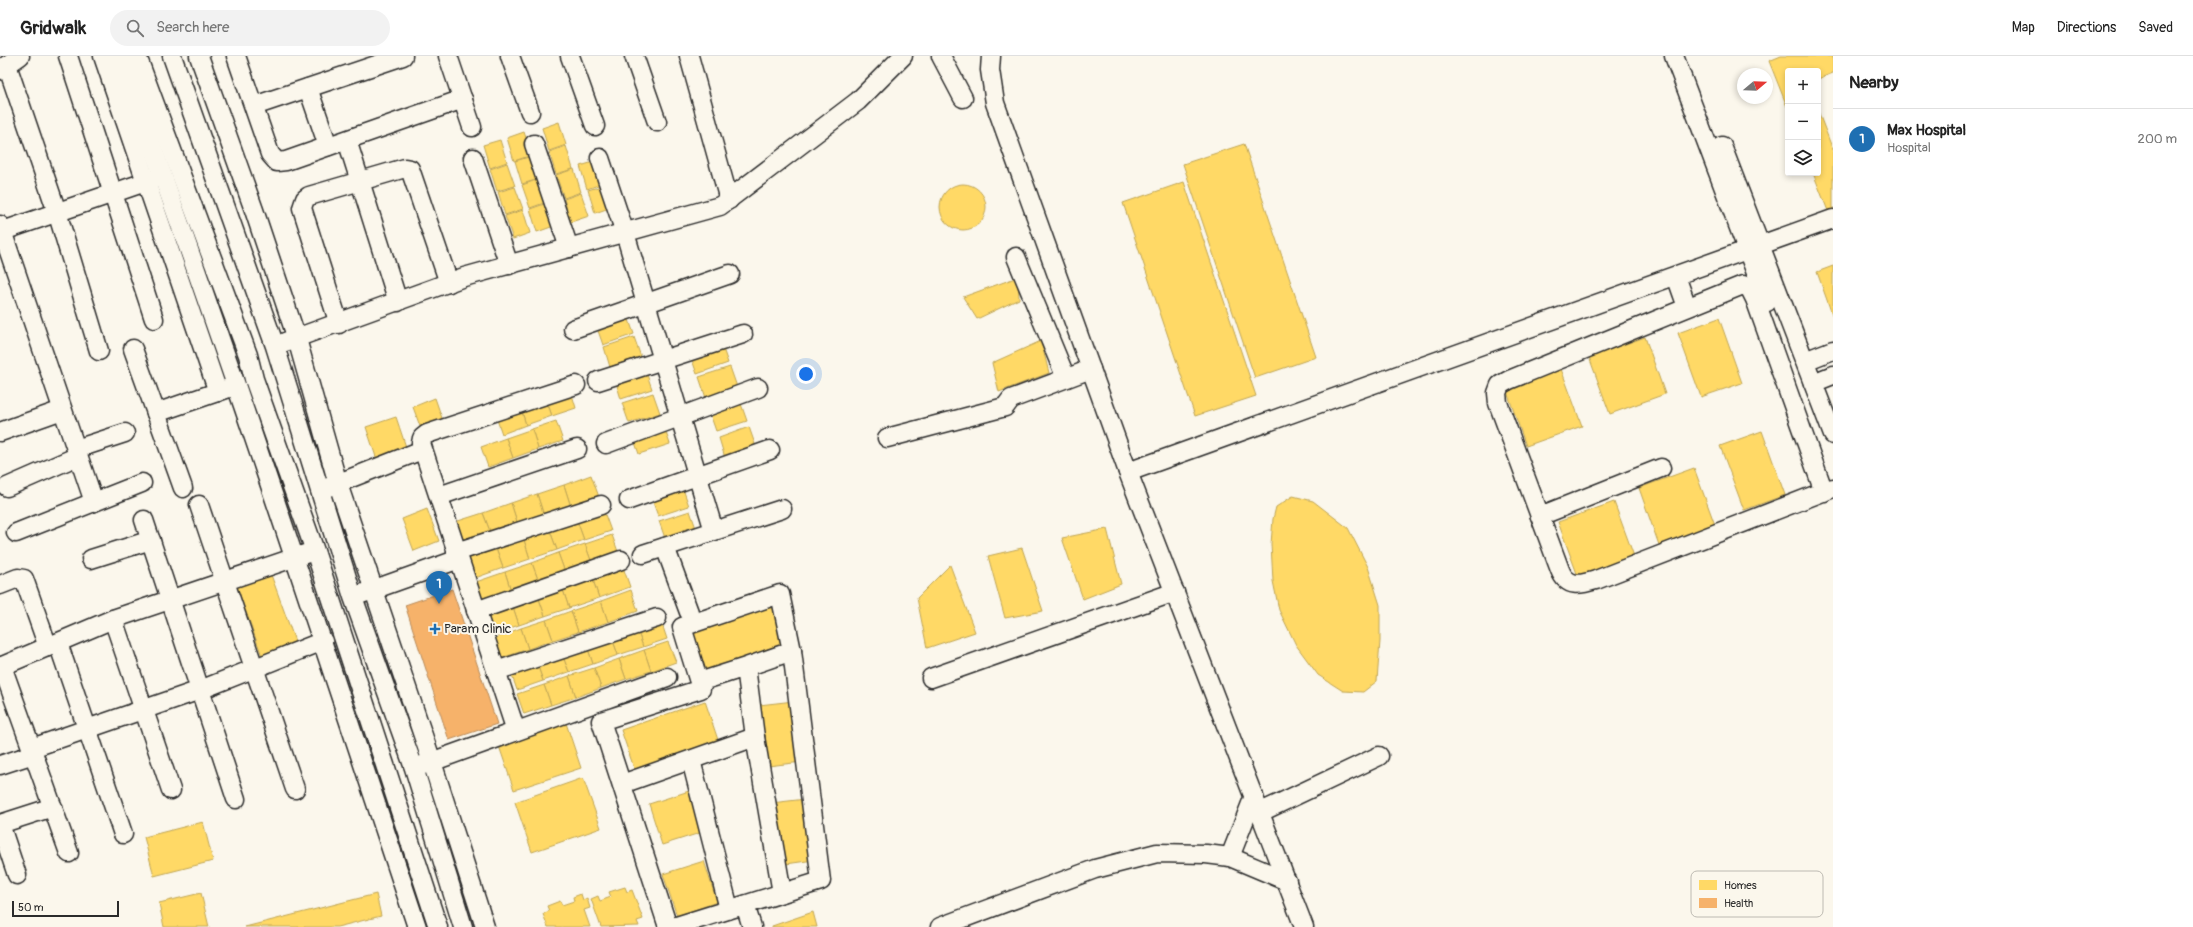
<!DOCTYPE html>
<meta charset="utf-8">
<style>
body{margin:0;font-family:Pangolin,sans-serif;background:#f2f2f2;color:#222}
.controls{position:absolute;right:12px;top:12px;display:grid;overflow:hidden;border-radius:4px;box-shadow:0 2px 6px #0003}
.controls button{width:36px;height:36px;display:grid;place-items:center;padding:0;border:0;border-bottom:1px solid #e0e0e0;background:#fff;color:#222;font:20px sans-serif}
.compass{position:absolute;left:1737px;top:12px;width:36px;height:36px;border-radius:50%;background:#fff;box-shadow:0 2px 6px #0003;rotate:71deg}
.scale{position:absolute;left:12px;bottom:10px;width:107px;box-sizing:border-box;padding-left:4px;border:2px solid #2b2b2b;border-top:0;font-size:11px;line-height:14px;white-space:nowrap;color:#2b2b2b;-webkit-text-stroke:3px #fbf7ec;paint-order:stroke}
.you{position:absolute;left:806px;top:318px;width:14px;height:14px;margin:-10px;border:3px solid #fff;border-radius:50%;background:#1a73e8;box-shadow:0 0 0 6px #1a73e833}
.badge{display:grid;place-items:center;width:26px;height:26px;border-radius:50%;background:#1f6fb2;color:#fff;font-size:13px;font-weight:700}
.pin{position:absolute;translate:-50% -33px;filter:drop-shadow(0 1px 2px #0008)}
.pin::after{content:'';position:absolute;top:21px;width:14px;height:12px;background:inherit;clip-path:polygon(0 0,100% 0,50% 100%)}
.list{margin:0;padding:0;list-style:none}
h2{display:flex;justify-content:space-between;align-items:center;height:52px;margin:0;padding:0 16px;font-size:17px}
h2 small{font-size:13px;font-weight:400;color:#767676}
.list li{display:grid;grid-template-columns:26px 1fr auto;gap:12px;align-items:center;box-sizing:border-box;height:60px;padding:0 16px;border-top:1px solid #e0e0e0}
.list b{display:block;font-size:15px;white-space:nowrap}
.list p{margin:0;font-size:13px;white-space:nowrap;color:#767676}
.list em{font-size:13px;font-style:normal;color:#767676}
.icon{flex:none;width:22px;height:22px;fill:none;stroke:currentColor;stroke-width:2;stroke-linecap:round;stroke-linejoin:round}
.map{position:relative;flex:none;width:1833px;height:871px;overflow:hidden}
header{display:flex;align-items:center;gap:24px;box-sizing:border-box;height:56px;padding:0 20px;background:#fff;border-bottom:1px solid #e0e0e0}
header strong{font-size:19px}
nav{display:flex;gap:22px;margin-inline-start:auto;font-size:14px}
.search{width:280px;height:36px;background:#f2f2f2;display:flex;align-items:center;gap:10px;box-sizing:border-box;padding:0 14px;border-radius:22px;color:#767676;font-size:15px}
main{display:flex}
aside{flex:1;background:#fff}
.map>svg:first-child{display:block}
.homes{fill:#ffd966;stroke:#bfa554}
.health{fill:#f6b26b;stroke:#b98a58}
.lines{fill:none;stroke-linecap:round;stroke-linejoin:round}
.minor-casing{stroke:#2b2b2b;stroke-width:21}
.minor{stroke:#fbf7ec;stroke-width:18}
.poi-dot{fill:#1f6fb2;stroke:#fbf7ec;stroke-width:1.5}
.labels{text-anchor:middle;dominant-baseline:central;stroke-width:4;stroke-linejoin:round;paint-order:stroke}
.poi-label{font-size:13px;fill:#2b2b2b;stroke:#fbf7ec;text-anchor:start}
.key{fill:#fbf7ec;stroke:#bdbab2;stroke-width:1}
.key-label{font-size:11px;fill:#2b2b2b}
</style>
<header>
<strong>Gridwalk</strong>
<div class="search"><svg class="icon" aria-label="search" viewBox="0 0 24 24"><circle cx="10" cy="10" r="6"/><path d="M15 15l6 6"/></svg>Search here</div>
<nav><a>Map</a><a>Directions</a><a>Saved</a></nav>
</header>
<main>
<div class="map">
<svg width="1833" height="871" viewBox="0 0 1833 871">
<rect width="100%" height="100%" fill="#fbf7ec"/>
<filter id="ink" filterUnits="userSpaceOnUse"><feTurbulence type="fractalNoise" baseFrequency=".025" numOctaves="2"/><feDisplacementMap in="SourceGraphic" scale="8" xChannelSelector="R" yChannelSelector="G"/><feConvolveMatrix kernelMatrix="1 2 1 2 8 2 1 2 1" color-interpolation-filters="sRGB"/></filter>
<g filter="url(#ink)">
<g class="homes">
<path d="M1781,0H1833V17L1818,23V15H1788V53L1769,5Z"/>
<path d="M1818,55L1833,94V153L1828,155L1813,117H1818Z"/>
<path d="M559,66L566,89L549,95L542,72Z"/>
<path d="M524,76L532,99L514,105L507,82Z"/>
<path d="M500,84L507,106L490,112L483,89Z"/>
<path d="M1244,88L1316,301L1255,322L1183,108Z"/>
<path d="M566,90L573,113L556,118L549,96Z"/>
<path d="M532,100L539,123L522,128L515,105Z"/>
<path d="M597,105L604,127L587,133L580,110Z"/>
<path d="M507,107L515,130L497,135L490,113Z"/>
<path d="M574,113L581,136L564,142L556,119Z"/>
<path d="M539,123L547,146L530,152L522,129Z"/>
<path d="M1184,126L1256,340L1195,360L1123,147Z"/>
<circle cx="963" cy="151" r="23"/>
<path d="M605,129L612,151L595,157L588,134Z"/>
<path d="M515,131L523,153L505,159L498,136Z"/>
<path d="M581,137L589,160L571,166L564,143Z"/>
<path d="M547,147L554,170L537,176L530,153Z"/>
<path d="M523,154L530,177L513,183L505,160Z"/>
<path d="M1833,210V261L1817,216Z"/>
<path d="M1018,221L1019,243L977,263L963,241Z"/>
<path d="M627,258L634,278L603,289L596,269Z"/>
<path d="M1719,262L1742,327L1701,341L1678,277Z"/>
<path d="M634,281L641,301L610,311L604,291Z"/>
<path d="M1645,281L1665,338L1610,358L1589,301Z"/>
<path d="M1041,285L1049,317L999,336L992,307Z"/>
<path d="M721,287L728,307L697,318L690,298Z"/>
<path d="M730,311L737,331L706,342L699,321Z"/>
<path d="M645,313L652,333L621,343L615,323Z"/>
<path d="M1561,313L1582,370L1526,390L1506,333Z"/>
<path d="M570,332L576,352L552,360L545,340Z"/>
<path d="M653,337L660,357L629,367L622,347Z"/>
<path d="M545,340L552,360L526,369L520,349Z"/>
<path d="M435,342L443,365L421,373L413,351Z"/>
<path d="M740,345L747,365L716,375L709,355Z"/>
<path d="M520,349L526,369L502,378L495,358Z"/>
<path d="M396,361L407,394L377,404L366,371Z"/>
<path d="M556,365L563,385L538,393L532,373Z"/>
<path d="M663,368L670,388L639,398L632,378Z"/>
<path d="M749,371L756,391L725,402L719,382Z"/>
<path d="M532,373L538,393L513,402L506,382Z"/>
<path d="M1762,375L1785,439L1744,454L1720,390Z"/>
<path d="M506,382L513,402L488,411L481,391Z"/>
<path d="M1694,412L1715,469L1659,489L1639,432Z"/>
<path d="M591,419L599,441L571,451L564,429Z"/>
<path d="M564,429L571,451L544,460L537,438Z"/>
<path d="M682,430L689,450L658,460L651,441Z"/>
<path d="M537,438L544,460L518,469L511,447Z"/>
<path d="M1293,440L1313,445L1348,472L1368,511L1380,549V585L1377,625L1363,636L1343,635L1318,619L1296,589L1279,554L1273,525L1271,488L1273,463L1276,451Z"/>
<path d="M1614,446L1635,503L1579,523L1558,466Z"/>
<path d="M511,447L518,469L491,478L483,457Z"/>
<path d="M427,453L439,485L414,495L402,463Z"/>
<path d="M603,453L611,475L584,484L576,462Z"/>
<path d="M690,455L697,475L666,485L659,465Z"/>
<path d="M483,457L491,478L462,488L455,466Z"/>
<path d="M576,462L584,484L557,494L549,472Z"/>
<path d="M549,472L557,494L530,503L523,481Z"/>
<path d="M1107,473L1121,528L1083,543L1062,482Z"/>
<path d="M612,479L620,501L593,510L585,488Z"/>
<path d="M523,481L530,503L503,512L495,490Z"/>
<path d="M585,488L593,510L566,519L558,497Z"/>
<path d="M495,490L503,512L475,522L467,500Z"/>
<path d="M1022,492L1043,555L1005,562L988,500Z"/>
<path d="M558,497L566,519L540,529L532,507Z"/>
<path d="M532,507L540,529L512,538L505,516Z"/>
<path d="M950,509L975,576L927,592L917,542Z"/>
<path d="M623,511L630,531L599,542L592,521Z"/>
<path d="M270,516L296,588L262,600L236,528Z"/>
<path d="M505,516L512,538L484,548L476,526Z"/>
<path d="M592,521L599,542L569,552L562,531Z"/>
<path d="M562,531L569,552L545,560L538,540Z"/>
<path d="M631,534L638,555L608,566L601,545Z"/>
<path d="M538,540L545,560L519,569L512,548Z"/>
<path d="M601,545L608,566L578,576L571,555Z"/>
<path d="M773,547L787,588L703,617L689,575Z"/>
<path d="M512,548L519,569L493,578L486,557Z"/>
<path d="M571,555L578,576L553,584L546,564Z"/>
<path d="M660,562L667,583L643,591L636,570Z"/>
<path d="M546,564L553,584L528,593L521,572Z"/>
<path d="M636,570L643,591L618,599L611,579Z"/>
<path d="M521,572L528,593L502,602L495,582Z"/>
<path d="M611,579L618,599L593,608L586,587Z"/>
<path d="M668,586L676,606L651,615L644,594Z"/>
<path d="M586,587L593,608L569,616L561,596Z"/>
<path d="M644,594L651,615L626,623L619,603Z"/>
<path d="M561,596L569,616L543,625L536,605Z"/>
<path d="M619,603L626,623L601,632L594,612Z"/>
<path d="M536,605L543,625L517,634L510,614Z"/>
<path d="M594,612L601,632L576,641L569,620Z"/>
<path d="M569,620L576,641L551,649L544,629Z"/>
<path d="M544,629L551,649L524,658L517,638Z"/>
<path d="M705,645L719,687L635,715L621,674Z"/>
<path d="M794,645L802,706L768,710L759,649Z"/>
<path d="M566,667L581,712L514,734L499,690Z"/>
<path d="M583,722L601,772L532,796L515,746Z"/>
<path d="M689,735L703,776L662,789L649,748Z"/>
<path d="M806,743L814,804L779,809L771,747Z"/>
<path d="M203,766L213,805L154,820L144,781Z"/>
<path d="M704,805L717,846L677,860L663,818Z"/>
<path d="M625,831L627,836L632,834L643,863L637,865L639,870L601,871L591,843L598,840L600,845L611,841L609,836Z"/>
<path d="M201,837L209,871H164L159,847Z"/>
<path d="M376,838L381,860L337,871H245Z"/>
<path d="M581,838L583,844L587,842L590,852L584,854L590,871H548L543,858L549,855L547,850L560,845L562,849L574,845L573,841Z"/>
<path d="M813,856L817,871H772V870Z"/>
</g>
<path class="health" d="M452,533L497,668L449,684L405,549Z"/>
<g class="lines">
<defs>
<g id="minor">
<path d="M68,0L154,263"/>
<path d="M103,0L218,336"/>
<path d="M119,0C226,288 320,580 417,871"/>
<path d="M137,0L248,299L254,323L315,495L438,871"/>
<path d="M172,0L275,290L353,541L414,712L463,871"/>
<path d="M199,0L254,154L297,283L338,428L432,706L485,871"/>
<path d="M236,0L270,98L277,106L286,105L463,43"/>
<path d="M448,0L472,71"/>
<path d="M510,0L530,56"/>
<path d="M570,0L595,70"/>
<path d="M634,0L657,66"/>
<path d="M689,0L729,144"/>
<path d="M941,0L963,42"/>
<path d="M991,0L990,14L995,47L1128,416L1304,871"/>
<path d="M1674,0L1767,246"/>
<path d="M7,9L57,156L99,295"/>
<path d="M0,14L20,0"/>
<path d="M308,32L328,90"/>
<path d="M254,50L403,0"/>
<path d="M347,84L398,246"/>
<path d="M534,88L569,192"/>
<path d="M1722,90L1833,379"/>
<path d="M473,102L509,209"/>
<path d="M600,102L625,177L714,475"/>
<path d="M0,169L94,446"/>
<path d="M0,176L157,122"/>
<path d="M1016,201L1066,322"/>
<path d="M1676,220L1687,251"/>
<path d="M339,268L302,152L305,143L309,140L405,112L410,113L449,227"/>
<path d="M573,273L730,218"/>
<path d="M285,286L464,221L720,150L858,45L903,0"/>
<path d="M133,293L183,432"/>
<path d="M1805,305L1833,294"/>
<path d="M598,325L743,278"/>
<path d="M1813,327L1833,319"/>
<path d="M156,357L229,332"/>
<path d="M0,376L62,354"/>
<path d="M887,382L1005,351L1011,343L1091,313"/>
<path d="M606,388L758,332"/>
<path d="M76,393L125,377"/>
<path d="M1128,416L1833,163"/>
<path d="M7,431L78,400"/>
<path d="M326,432L422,394"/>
<path d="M1824,436L1755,243L1750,233L1743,229L1509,324L1500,329L1497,337L1498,347L1560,514C1567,532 1580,529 1596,524L1833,432"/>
<path d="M439,440L577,393"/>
<path d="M629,444L770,394"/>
<path d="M199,449L295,733"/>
<path d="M1540,460L1661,412"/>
<path d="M144,464L236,743"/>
<path d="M16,477L142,427"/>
<path d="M665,491L689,556"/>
<path d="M456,496L601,449"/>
<path d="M643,498L782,453"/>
<path d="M91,503L151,484"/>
<path d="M0,529L18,522L24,523L48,591"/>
<path d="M364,537L459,503"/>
<path d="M476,555L621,504"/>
<path d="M113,563L171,734"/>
<path d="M58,587L123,778"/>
<path d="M2,610L69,797"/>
<path d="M0,611L113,563L308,497"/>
<path d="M746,611L699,626L682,571L780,538L792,595L746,611L755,681L782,837"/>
<path d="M496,615L657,562"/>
<path d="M931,622L1175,536"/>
<path d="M516,675L421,387L422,382L427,378L576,329"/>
<path d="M32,692L200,634L323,585"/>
<path d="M691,704L729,853"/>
<path d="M0,709L34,698"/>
<path d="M420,710L667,621"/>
<path d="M622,728L755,681"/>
<path d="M1261,756L1379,700"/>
<path d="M0,768L53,751"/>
<path d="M0,768L17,819"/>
<path d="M1230,801L1254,740"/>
<path d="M745,849L752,871"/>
<path d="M668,871L601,665L701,633L699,626"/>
<path d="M673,871L821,825L792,595"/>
<path d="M940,871L1095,813L1157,797L1206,798L1230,801L1287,825"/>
</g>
</defs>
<use href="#minor" class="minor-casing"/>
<use href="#minor" class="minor"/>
</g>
</g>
<path class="poi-dot" d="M433 567h4v4h4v4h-4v4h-4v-4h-4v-4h4z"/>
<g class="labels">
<g class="poi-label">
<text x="444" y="573">Param Clinic</text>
</g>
</g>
<rect x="1691" y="815" width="132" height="46" rx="6" class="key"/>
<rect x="1699" y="824" width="18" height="10" fill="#ffd966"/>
<rect x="1699" y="842" width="18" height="10" fill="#f6b26b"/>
<g class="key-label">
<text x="1724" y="833">Homes</text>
<text x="1724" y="851">Health</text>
</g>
</svg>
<div class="controls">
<button>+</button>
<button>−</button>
<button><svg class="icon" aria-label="layers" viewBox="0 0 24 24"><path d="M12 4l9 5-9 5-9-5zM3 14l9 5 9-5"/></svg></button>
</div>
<svg class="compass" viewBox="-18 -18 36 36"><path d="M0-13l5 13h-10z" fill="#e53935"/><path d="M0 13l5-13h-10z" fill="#767676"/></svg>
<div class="scale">50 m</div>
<div class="you"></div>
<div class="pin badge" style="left:439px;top:548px">1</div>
</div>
<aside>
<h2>Nearby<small></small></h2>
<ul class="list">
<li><span class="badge">1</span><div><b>Max Hospital</b><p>Hospital</p></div><em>200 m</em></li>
</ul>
</aside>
</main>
